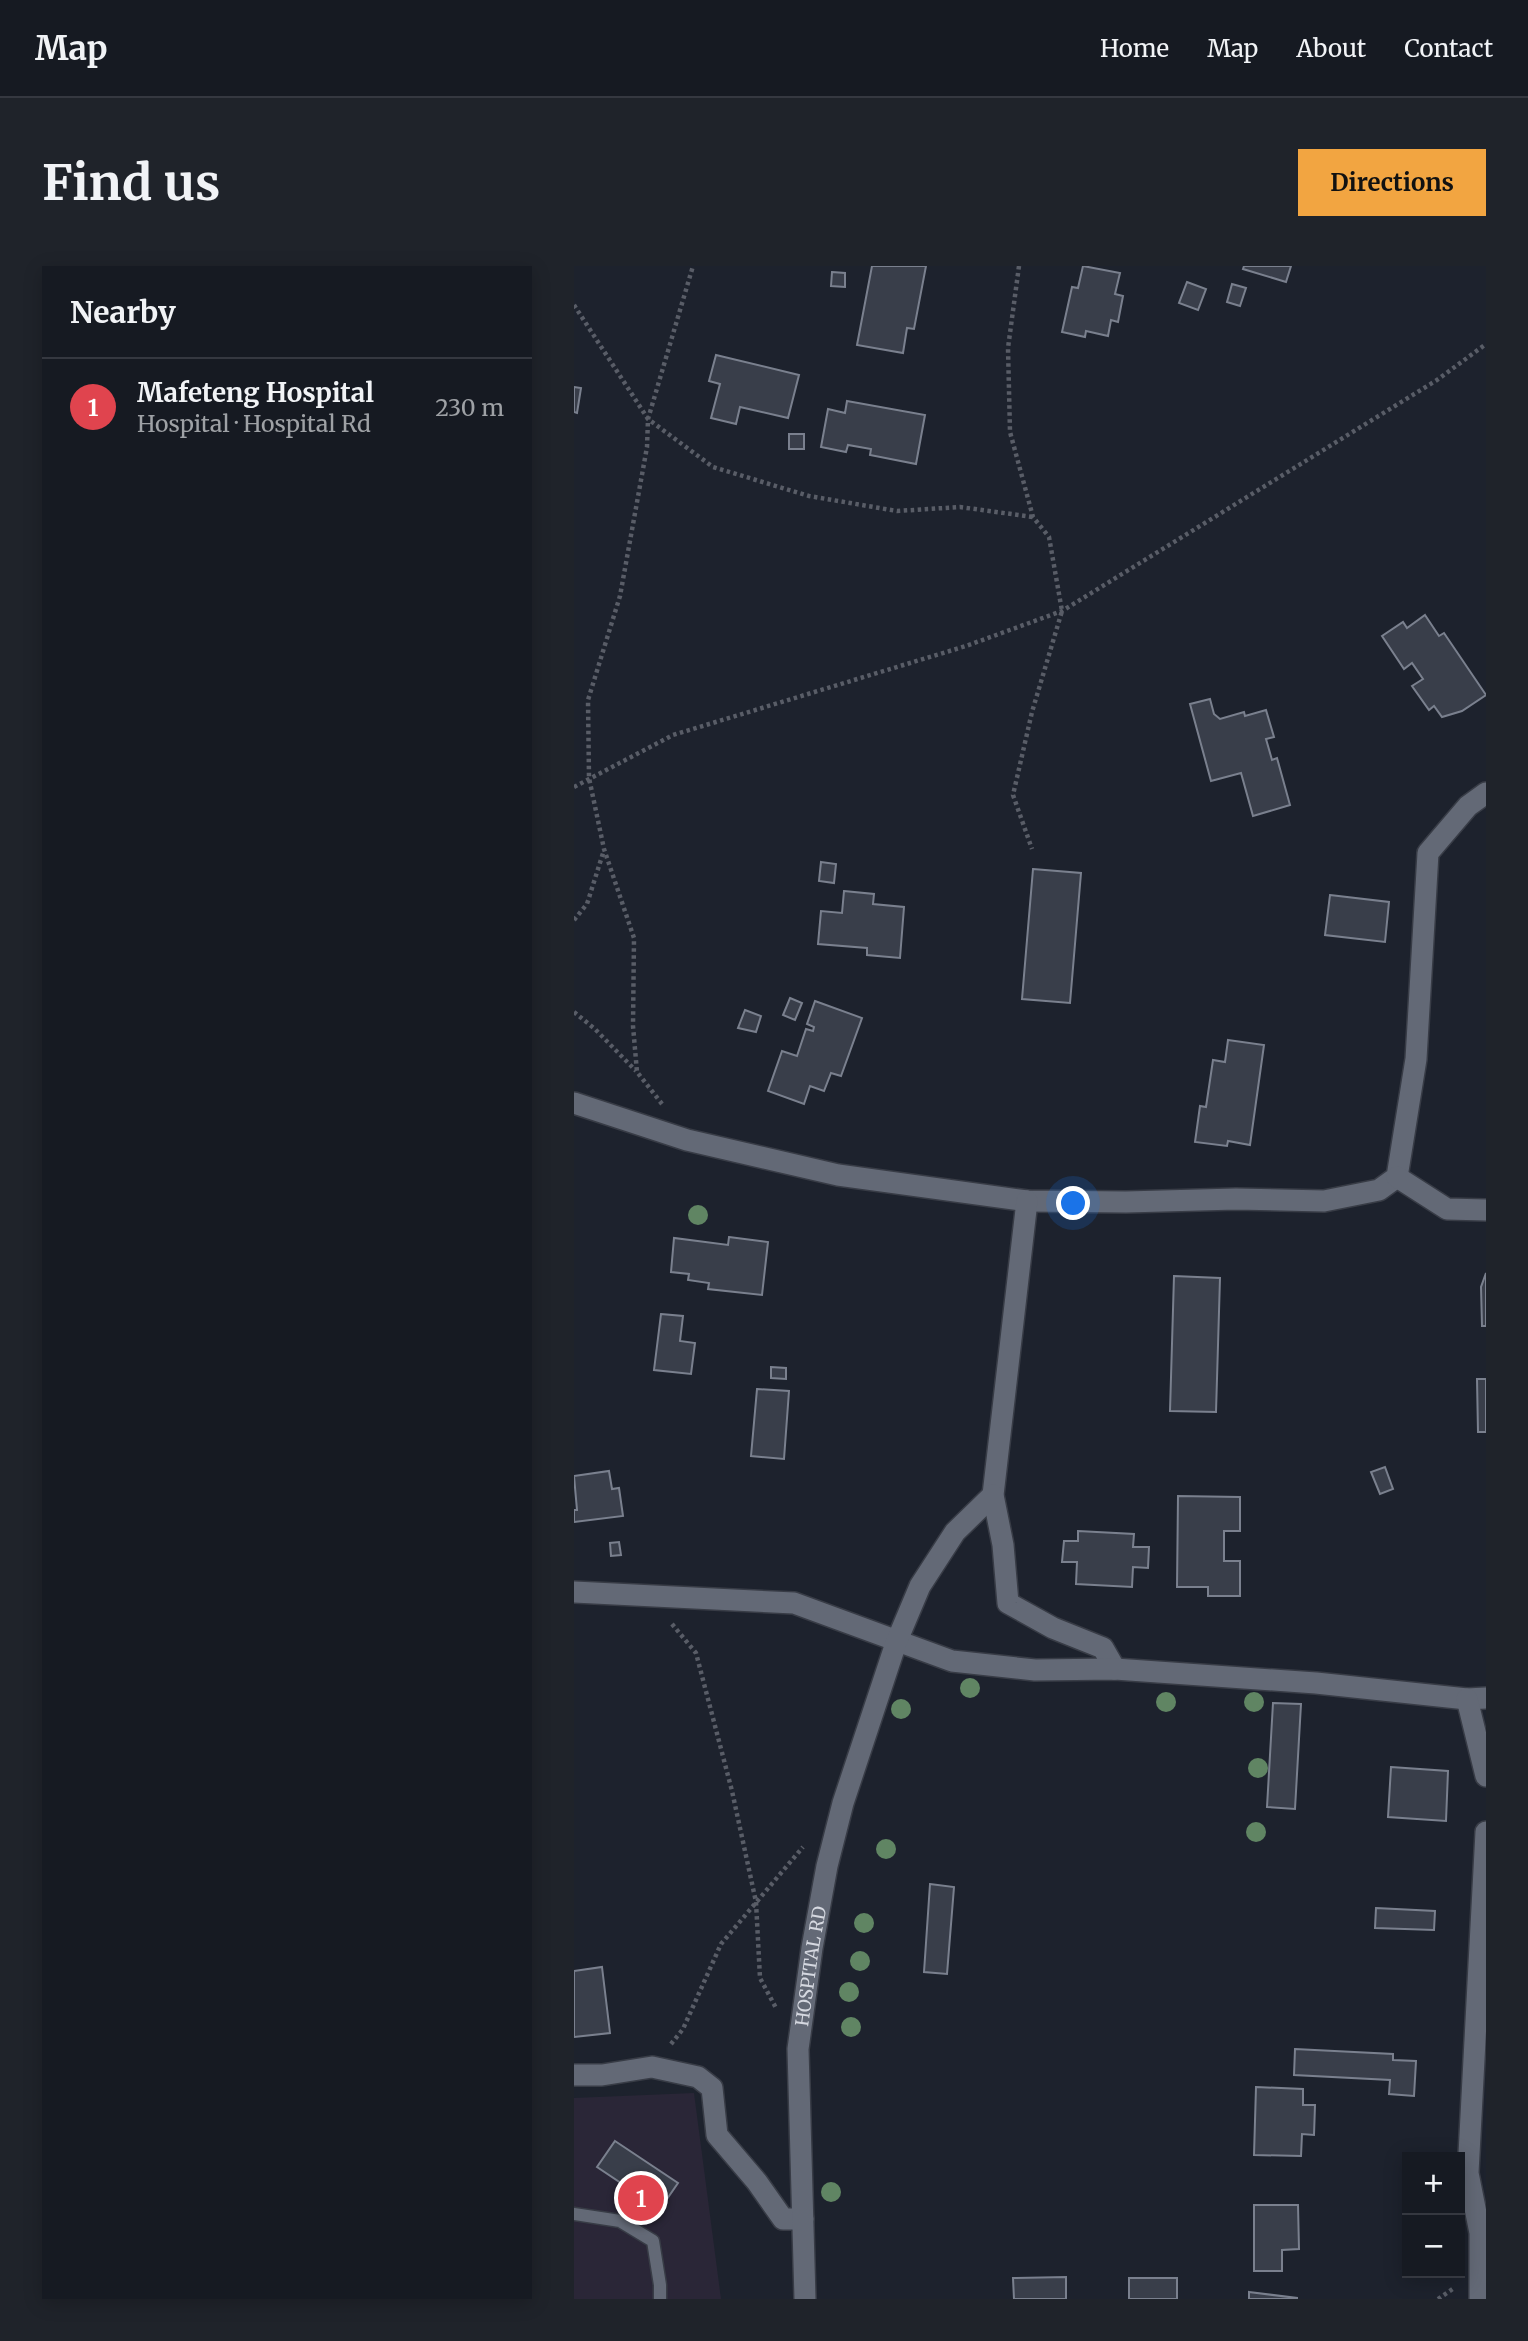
<!DOCTYPE html>
<meta charset="utf-8">
<style>
body{margin:0;font-family:Merriweather,serif;background:#1f232a;color:#f1f3f6}
.controls{position:absolute;right:21px;bottom:21px;display:grid;overflow:hidden;border-radius:0px;box-shadow:0 4px 18px #0003}
.controls button{width:63px;height:63px;display:grid;place-items:center;padding:0;border:0;border-bottom:2px solid #353840;background:#161a22;color:#f1f3f6;font:35px sans-serif}
.you{position:absolute;left:500px;top:938px;width:24px;height:24px;margin:-18px;border:5px solid #fff;border-radius:50%;background:#1a73e8;box-shadow:0 0 0 10px #1a73e833}
.badge{display:grid;place-items:center;width:46px;height:46px;border-radius:50%;background:#f2a541;color:#fff;font-size:23px;font-weight:700}
.pin{position:absolute;translate:-50% -50%;border:4px solid #fff;box-shadow:0 2px 7px #0006}
.list{margin:0;padding:0;list-style:none}
h2{display:flex;justify-content:space-between;align-items:center;height:91px;margin:0;padding:0 28px;font-size:30px}
h2 small{font-size:23px;font-weight:400;color:#9ea1a5}
.list li{display:grid;grid-template-columns:46px 1fr auto;gap:21px;align-items:center;box-sizing:border-box;height:98px;padding:0 28px;border-top:2px solid #353840}
.list b{display:block;font-size:26px;white-space:nowrap}
.list p{margin:0;font-size:23px;white-space:nowrap;color:#9ea1a5}
.list em{font-size:23px;font-style:normal;color:#9ea1a5}
.map{position:relative;flex:none;width:912px;height:2033px;overflow:hidden;border-radius:0px}
header{display:flex;align-items:center;gap:42px;box-sizing:border-box;height:98px;padding:0 35px;background:#161a22;border-bottom:2px solid #353840}
header strong{font-size:33px}
nav{display:flex;gap:38px;margin-inline-start:auto;font-size:24px}
.intro{display:flex;align-items:center;justify-content:space-between;box-sizing:border-box;height:168px;padding:0 42px}
h1{margin:0;font-size:49px}
.button{padding:18px 32px;border-radius:0px;background:#f2a541;color:#111;font-size:24px;font-weight:700}
main{display:flex;gap:42px;padding:0 42px}
aside{flex:1;background:#161a22;border-radius:0px;box-shadow:0 4px 18px #0003}
.map>svg:first-child{display:block}
.medical{fill:#2a2637}
.building{fill:#393e4a;stroke:#7a808e;stroke-width:2}
.lines{fill:none;stroke-linecap:round;stroke-linejoin:round}
.lane-casing{stroke:#383c46;stroke-width:15}
.street-casing{stroke:#383c46;stroke-width:24}
.path{stroke:#595d67;stroke-width:4.5;stroke-dasharray:3.5 3.5;stroke-linecap:butt}
.lane{stroke:#636976;stroke-width:12}
.street{stroke:#636976;stroke-width:21}
.tree{fill:#608563}
.labels{text-anchor:middle;dominant-baseline:central;stroke-width:5;stroke-linejoin:round;paint-order:stroke}
.street-label{font-size:18px;fill:#d5d8e0;stroke:#090b10}
</style>
<header>
<strong>Map</strong>
<nav><a>Home</a><a>Map</a><a>About</a><a>Contact</a></nav>
</header>
<div class="intro"><h1>Find us</h1><a class="button">Directions</a></div>
<main>
<aside>
<h2>Nearby<small></small></h2>
<ul class="list">
<li><span class="badge" style="background:#e0444e">1</span><div><b>Mafeteng Hospital</b><p>Hospital · Hospital Rd</p></div><em>230 m</em></li>
</ul>
</aside>
<div class="map">
<svg width="912" height="2033" viewBox="0 0 912 2033">
<rect width="100%" height="100%" fill="#1d222d"/>
<path class="medical" d="M120,1827L147,2033H0V1832Z"/>
<g class="building">
<path d="M298,0H352L340,63L333,62L329,87L283,79Z"/>
<path d="M509,0L546,7L541,28L549,30L544,56L537,54L534,70L512,65L511,71L488,66L498,21L504,22Z"/>
<path d="M670,0H717L712,16L669,3Z"/>
<path d="M258,6L271,7V21L257,20Z"/>
<path d="M613,16L632,23L624,44L605,37Z"/>
<path d="M658,18L672,22L666,40L653,36Z"/>
<path d="M142,89L225,109L214,152L166,141L162,158L137,152L146,118L135,115Z"/>
<path d="M0,121L7,122L3,147L0,146Z"/>
<path d="M273,135L351,149L342,198L296,189L297,183L274,179L272,186L247,181L254,143L271,147Z"/>
<rect x="215" y="168" width="15" height="15"/>
<path d="M851,349L865,370L870,367L912,429L888,445L868,451L860,440L855,444L838,420L849,413L838,397L830,403L808,370L829,356L833,362Z"/>
<path d="M636,433L640,448L646,453L670,446L671,450L692,444L700,471L692,473L698,494L703,492L716,539L679,550L667,507L637,515L616,438Z"/>
<path d="M247,596L262,598L260,617L245,615Z"/>
<path d="M459,603L507,607L496,737L448,733Z"/>
<path d="M270,625L300,628L299,638L330,641L326,692L293,689V682L244,678L247,645L268,647Z"/>
<path d="M756,629L815,636L811,676L751,669Z"/>
<path d="M216,732L228,737L221,754L209,749Z"/>
<path d="M241,735L288,752L267,810L257,807L250,825L236,820L230,838L194,825L208,785L223,790L232,763L239,765L240,761L233,758Z"/>
<path d="M171,744L187,750L182,766L164,762Z"/>
<path d="M654,774L690,779L676,879L654,875L653,880L621,876L626,840L632,841L639,794L651,796Z"/>
<path d="M155,971L194,976L188,1029L134,1023L135,1017L114,1014L115,1008L97,1006L100,972L154,979Z"/>
<path d="M912,1007V1060H908L907,1021Z"/>
<path d="M600,1010L646,1012L642,1146L596,1145Z"/>
<path d="M87,1048L109,1050L106,1075L121,1077L117,1108L80,1104Z"/>
<path d="M197,1101L212,1102V1113L197,1112Z"/>
<path d="M903,1113H912V1166H904Z"/>
<path d="M183,1123L215,1125L210,1193L177,1190Z"/>
<path d="M811,1201L819,1223L806,1228L797,1206Z"/>
<path d="M35,1205L38,1223L45,1222L49,1250L0,1256V1244H3L0,1210Z"/>
<path d="M604,1230L666,1231V1265H650V1295H666V1330H634V1321H603Z"/>
<path d="M504,1265L560,1268L559,1281H575L574,1302L559,1301L558,1321L502,1318L503,1296H488L490,1275H504Z"/>
<path d="M45,1276L47,1289L37,1290L36,1277Z"/>
<path d="M699,1437L727,1438L721,1543L693,1541Z"/>
<path d="M817,1501L874,1505L872,1555L814,1551Z"/>
<path d="M356,1618L380,1621L373,1708L350,1706Z"/>
<path d="M802,1642L861,1645L860,1664L801,1662Z"/>
<path d="M28,1701L36,1767L0,1771V1705Z"/>
<path d="M721,1783L819,1788V1794L842,1795L840,1830L815,1828L816,1814L720,1809Z"/>
<path d="M682,1821L729,1823V1839H741L740,1869L728,1868L727,1890L680,1889Z"/>
<path d="M41,1875L104,1917L86,1943L23,1901Z"/>
<path d="M680,1939H724L725,1983L708,1984V2005H680Z"/>
<path d="M492,2011V2033H440L439,2012Z"/>
<rect x="555" y="2012" width="48" height="21"/>
<path d="M675,2026L723,2032V2033H675Z"/>
</g>
<g class="lines">
<defs>
<path id="lane" d="M0,1948L46,1955L79,1975L86,2019V2033"/>
<g id="street">
<path d="M0,837L113,874L264,909L453,935L552,936L662,933L750,935L805,924L823,911L842,793L854,587L894,540L912,527"/>
<path d="M823,911L873,943L912,944"/>
<path d="M453,935L419,1229L429,1279L434,1337L479,1362L529,1382L541,1403"/>
<path d="M0,1326L220,1337L378,1395L461,1404L541,1403L742,1417L893,1433L912,1432"/>
<path d="M893,1433L912,1510"/>
<path d="M0,1809H28L78,1801L124,1811L138,1822L143,1869L183,1916L209,1953H229"/>
<path id="s1" d="M231,2033L224,1783L238,1682L253,1600L269,1537L322,1377L346,1320L381,1266L419,1229"/>
<path d="M906,2033V1967L894,1907L912,1566"/>
</g>
</defs>
<use href="#lane" class="lane-casing"/>
<use href="#street" class="street-casing"/>
<g class="path">
<path d="M445,0L434,82L436,166L459,251L475,271L488,345L458,446L439,529L458,583"/>
<path d="M0,39L74,153L139,201L235,230L323,245L386,241L459,251"/>
<path d="M0,521L99,469L392,380L488,345L863,114L912,78"/>
<path d="M0,654L13,638L30,584"/>
<path d="M0,746L21,763L62,805"/>
<path d="M88,838L63,806L59,760L60,672L30,583L15,512L14,434L46,330L73,181L74,153L119,0"/>
<path d="M98,1358L122,1387L158,1525L182,1636L186,1712L202,1742"/>
<path d="M97,1778L109,1763L147,1678L229,1581"/>
<path d="M864,2033L880,2022"/>
</g>
<use href="#lane" class="lane"/>
<use href="#street" class="street"/>
</g>
<g class="tree">
<circle cx="124" cy="949" r="10"/>
<circle cx="396" cy="1422" r="10"/>
<circle cx="592" cy="1436" r="10"/>
<circle cx="680" cy="1436" r="10"/>
<circle cx="327" cy="1443" r="10"/>
<circle cx="684" cy="1502" r="10"/>
<circle cx="682" cy="1566" r="10"/>
<circle cx="312" cy="1583" r="10"/>
<circle cx="290" cy="1657" r="10"/>
<circle cx="286" cy="1695" r="10"/>
<circle cx="275" cy="1726" r="10"/>
<circle cx="277" cy="1761" r="10"/>
<circle cx="257" cy="1926" r="10"/>
</g>
<g class="labels">
<g class="street-label">
<text stroke="none"><textPath href="#s1" startOffset="334">HOSPITAL RD</textPath></text>
</g>
</g>
</svg>
<div class="controls">
<button>+</button>
<button>−</button>
</div>
<div class="you"></div>
<div class="pin badge" style="left:67px;top:1932px;background:#e0444e">1</div>
</div>
</main>
